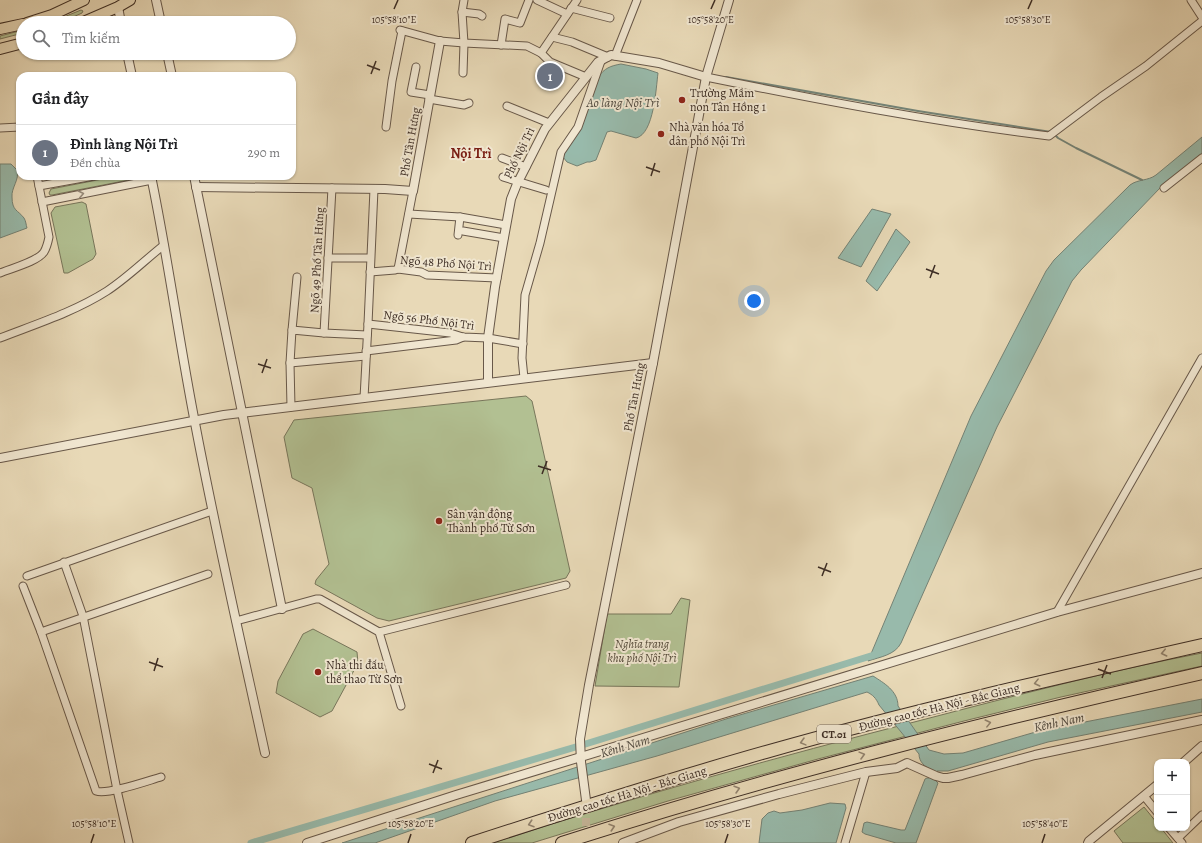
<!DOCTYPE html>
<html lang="vi">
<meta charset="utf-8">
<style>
body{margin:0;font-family:Alegreya,serif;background:#f2f2f2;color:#202124}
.controls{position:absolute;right:12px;bottom:12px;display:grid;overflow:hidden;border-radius:8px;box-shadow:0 1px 3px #0004}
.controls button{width:36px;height:36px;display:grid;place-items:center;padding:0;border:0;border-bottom:1px solid #e0e0e0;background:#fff;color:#202124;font:20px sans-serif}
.you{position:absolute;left:754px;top:301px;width:14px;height:14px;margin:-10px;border:3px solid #fff;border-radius:50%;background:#1a73e8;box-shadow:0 0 0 6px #1a73e833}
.badge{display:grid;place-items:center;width:26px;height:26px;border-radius:50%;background:#0b8043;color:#fff;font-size:13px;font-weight:700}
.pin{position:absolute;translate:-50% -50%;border:2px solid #fff;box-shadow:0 1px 4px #0006}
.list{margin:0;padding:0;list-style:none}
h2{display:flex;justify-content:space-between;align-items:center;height:52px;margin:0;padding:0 16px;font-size:17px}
h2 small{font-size:13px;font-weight:400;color:#757577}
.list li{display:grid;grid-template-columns:26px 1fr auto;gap:12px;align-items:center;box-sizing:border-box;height:56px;padding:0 16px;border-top:1px solid #e0e0e0}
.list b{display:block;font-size:15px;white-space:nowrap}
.list p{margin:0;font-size:13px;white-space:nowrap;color:#757577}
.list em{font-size:13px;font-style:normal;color:#757577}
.icon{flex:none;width:22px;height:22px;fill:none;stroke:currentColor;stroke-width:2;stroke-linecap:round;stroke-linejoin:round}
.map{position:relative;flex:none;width:1202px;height:843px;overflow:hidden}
.search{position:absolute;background:#fff;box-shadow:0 1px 3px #0004;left:16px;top:16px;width:280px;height:44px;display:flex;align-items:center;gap:10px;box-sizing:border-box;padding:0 14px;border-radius:22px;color:#757577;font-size:15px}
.panel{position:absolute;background:#fff;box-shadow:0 1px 3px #0004;left:16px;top:72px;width:280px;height:108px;border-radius:12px}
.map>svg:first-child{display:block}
.green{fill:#b2c092;stroke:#78765b}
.water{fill:#98baab;stroke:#748275}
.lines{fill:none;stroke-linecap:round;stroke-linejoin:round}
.stream{stroke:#748275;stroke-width:2}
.canal{stroke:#98baab;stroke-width:7}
.tertiary-tunnel{stroke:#c6b79a;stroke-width:8;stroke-dasharray:8 4;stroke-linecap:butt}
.minor-casing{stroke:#685849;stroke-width:9}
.tertiary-casing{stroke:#685849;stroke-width:10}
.primary-casing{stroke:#3d2d24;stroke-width:12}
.motorway-casing{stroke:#3d2d24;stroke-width:14}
.minor{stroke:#f0e6d0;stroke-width:7}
.tertiary{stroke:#f0e6d0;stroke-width:8}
.primary{stroke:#e8d9b7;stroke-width:10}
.motorway{stroke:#e8d9b7;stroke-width:12}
.oneway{stroke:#968a7a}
.oneway2{stroke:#92836e}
.ticks{fill:none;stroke:#3d2d24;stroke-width:1.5}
.poi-dot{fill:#8f2418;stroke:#f0e6d0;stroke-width:1.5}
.labels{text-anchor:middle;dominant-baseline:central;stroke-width:4;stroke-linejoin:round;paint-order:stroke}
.shield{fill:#f0e6d0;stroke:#736458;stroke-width:1}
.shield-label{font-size:11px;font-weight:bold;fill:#3d2d24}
.poi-label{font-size:12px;fill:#3d2d24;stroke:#f0e6d0;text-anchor:start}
.street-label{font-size:12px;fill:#3d2d24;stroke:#f0e6d0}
.park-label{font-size:12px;font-style:italic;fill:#544a3a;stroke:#f0e6d0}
.water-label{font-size:13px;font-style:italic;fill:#4f493f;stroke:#f0e6d0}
.quarter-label{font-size:14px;font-weight:bold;fill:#7a1f14;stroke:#f0e6d0}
.ticks-label{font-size:10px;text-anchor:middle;fill:#3d2d24;stroke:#f0e6d0;stroke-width:4;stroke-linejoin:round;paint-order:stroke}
</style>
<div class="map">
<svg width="1202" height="843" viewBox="0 0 1202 843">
<rect width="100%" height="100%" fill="#e8d9b7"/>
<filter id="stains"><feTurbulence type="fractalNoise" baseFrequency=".005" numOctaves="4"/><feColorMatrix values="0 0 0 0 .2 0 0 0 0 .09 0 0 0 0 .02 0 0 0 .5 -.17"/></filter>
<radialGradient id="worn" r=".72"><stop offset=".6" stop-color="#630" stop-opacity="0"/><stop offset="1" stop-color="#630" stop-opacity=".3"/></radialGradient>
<g class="green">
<path d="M81,10L83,11L82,13C71,18 61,23 49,23Z"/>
<path d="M23,30V33L0,39V36Z"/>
<path d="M118,176H137L134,179L52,195H50L49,193L51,189Z"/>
<path d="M82,202L86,204L96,254L93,259L68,273H64L51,213L55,207Z"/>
<path d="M526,396L532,401L570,571L566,578L389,621L377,618L315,584L316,580L329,564L312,488L292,478L284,437L294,420Z"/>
<path d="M681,598L690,600L679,687L595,686L607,614H671Z"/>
<path d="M313,629L357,652L358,663L332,711L320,717L276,693L278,681L303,634Z"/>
<path d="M1202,653V666L1061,697L964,721L818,759L668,801L532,843H492C634,797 777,757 922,720C1014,696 1108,671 1202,653Z"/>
<path d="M1144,807L1157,823V828H1161L1173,843H1123L1114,831Z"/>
</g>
<g class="water">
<path d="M621,64L646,69L658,73C656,88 654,134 636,138L611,131L607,132L596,160L590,162H587L577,166L567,162L563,157L564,154L582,126L598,77C605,68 610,66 621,64Z"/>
<path d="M1202,137V153L1160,188L1081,270L1072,281L997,427L901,643C895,655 880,657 868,661L971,416L1046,271L1054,260L1130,185C1138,179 1148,181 1156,175Z"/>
<path d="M0,164H11L17,170C20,179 11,188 12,197C12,211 18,210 24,218C26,221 26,225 27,228L0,238Z"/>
<path d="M872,209L891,214L861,267L838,258Z"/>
<path d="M896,229L910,242L877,291L866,281Z"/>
<path d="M873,676C884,683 898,691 898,706L929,750L944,754L963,753L1039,731L1202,699V712L1048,742L948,771H937L935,780L938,783L916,843H896L865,834L862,832L864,823L867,822L901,830H905L925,779L927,778H929L932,770C925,767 919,762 919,754L879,705C876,698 873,695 867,692L657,756L495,801L375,843H342L726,719Z"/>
<path d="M830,803L845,804L846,808L836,843H759L762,819L768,813L774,811L780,813L802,810Z"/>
</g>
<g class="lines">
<g class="stream">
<path d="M726,77L918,111L1051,132"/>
<path d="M1054,134L1058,138L1076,148L1142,180"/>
</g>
<path class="canal" d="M251,843L579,746L874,655L878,652"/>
<path class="tertiary-tunnel" d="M586,838V803"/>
<defs>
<g id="minor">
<path d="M537,0L567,14"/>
<path d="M1191,0L1202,17"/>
<path d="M571,8L610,18"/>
<path d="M462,12L479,14L482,16"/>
<path d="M400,30L440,41L464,43L527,46L541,53L550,62L586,77"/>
<path d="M552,37L572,42L608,57"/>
<path d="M501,45L505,19L520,23L529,0"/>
<path d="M541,53L577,0"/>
<path d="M615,56L637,0"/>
<path d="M416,67L411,92L430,95"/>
<path d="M463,73L464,43L462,12L464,0"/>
<path d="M706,77C819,100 934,122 1049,136L1101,97L1146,66L1202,21"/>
<path d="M429,99L464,105L469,103"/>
<path d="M507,106L549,123"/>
<path d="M386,127L392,81L402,31"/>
<path d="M0,128L20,127"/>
<path d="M502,158L526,167"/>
<path d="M503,177L546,190"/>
<path d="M39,186L94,176"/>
<path d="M1164,188L1202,158"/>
<path d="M42,202L152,180"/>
<path d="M409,214L460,217L506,225"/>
<path d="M463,231L504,238"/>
<path d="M458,235L460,217"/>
<path d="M328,258H370"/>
<path d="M398,269L413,191"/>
<path d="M370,272L395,270L398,269L421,272L427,275L497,278"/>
<path d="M0,273C12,268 37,262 44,252C47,247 48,242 49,237L37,176"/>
<path d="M368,324L450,333L463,337L488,338L523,344"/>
<path d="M292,330L297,277"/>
<path d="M324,333L332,188"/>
<path d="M0,338C36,324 74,312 107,291C127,278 145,260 164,245"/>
<path d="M366,351L456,340L463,337"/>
<path d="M290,363L366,356"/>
<path d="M524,378L522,358L525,295L540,243L561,152L578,127L601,61"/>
<path d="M364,398L368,324L374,189"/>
<path d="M291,407L290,363L292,330L324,333L367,335"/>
<path d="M64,562L83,616L117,790L129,843"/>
<path d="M27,576L212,511"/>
<path d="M23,586L41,632L96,791C108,795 147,781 161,777"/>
<path d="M1057,612L1202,358"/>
<path d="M236,621L316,599H320L379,632L401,706"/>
<path d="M41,632L208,574"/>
<path d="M379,632L566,585"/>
<path d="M1144,796L1157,812"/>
<path d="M1169,828L1182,843"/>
<path d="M1178,838L1202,815"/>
<path d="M845,843L866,772"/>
</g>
<g id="tertiary">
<path d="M156,0L161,23"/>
<path d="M118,7L121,23"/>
<path d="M127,53L132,76"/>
<path d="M167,53L172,76"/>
<path d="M151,176C168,258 179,341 195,423C216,534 241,643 265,753"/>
<path d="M194,176L282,609"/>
<path d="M196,187L385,189L413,191L440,41"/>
<path d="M488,382V338L495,287L511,199L517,184L545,129L598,62L611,55L659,63L706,77"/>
<path d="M0,458L224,415L653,363"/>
<path d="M1184,762L1202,746"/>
<path d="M586,800L581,762L580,739L589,685L653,363L706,77L729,0"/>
<path d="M307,843L456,795L1057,612L1202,573"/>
<path d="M623,843L679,822L779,794L866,772L897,768L907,763L936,776L943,778H948L962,775L1035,755L1202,720"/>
<path d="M1088,843L1089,841L1157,785"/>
</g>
<g id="primary">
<path d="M27,23L52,15L84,0"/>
<path d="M81,23L118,7L130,0"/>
<path d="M0,29L23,24"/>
<path d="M0,49L23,43"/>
</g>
<g id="motorway">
<path d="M472,843C570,811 667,780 766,752C910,711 1056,678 1202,645"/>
<path d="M562,843C772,775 986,722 1202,673"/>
</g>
</defs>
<use href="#minor" class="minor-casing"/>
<use href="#tertiary" class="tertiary-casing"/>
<use href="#primary" class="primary-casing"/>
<use href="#motorway" class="motorway-casing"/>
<use href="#minor" class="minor"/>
<use href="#tertiary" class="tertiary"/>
<use href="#primary" class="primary"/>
<use href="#motorway" class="motorway"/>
</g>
<defs><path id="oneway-chevron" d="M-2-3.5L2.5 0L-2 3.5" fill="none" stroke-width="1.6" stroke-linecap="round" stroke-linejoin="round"/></defs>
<use class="oneway" href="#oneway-chevron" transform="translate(81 194) rotate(-11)"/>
<g class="oneway2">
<use href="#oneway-chevron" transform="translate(1164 653) rotate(167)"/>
<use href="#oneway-chevron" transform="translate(1037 683) rotate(166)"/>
<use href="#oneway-chevron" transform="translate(988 723) rotate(-14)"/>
<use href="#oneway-chevron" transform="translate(803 742) rotate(165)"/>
<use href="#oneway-chevron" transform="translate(862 755) rotate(-15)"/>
<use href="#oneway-chevron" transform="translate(737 789) rotate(-16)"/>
<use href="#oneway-chevron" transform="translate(531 824) rotate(162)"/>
<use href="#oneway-chevron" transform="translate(612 827) rotate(-18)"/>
</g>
<path class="ticks" d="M394,9L398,0M711,9L715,0M1028,9L1032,0M367,65L380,70M371,74L376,61M646,167L660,172M651,176L655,163M926,269L939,274M930,278L935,265M258,364L271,368M262,373L267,359M538,466L551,470M542,474L547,461M818,567L831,572M822,576L827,563M149,662L163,667M1098,669L1111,674M154,671L158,658M1102,678L1107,665M429,764L442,769M433,773L438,760M91,843L94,834M408,843L411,834M725,843L728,834M1042,843L1045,834"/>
<g class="poi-dot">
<circle cx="682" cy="100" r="4"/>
<circle cx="661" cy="134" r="4"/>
<circle cx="439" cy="521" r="4"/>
<circle cx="318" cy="672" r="4"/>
</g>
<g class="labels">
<rect class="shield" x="817" y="725" width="34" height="18" rx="3"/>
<g class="shield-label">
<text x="834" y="734">CT.01</text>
</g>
<g class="poi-label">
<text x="690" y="93">Trường Mầm<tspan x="690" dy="14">non Tân Hồng 1</tspan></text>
<text x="669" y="127">Nhà văn hóa Tổ<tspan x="669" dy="14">dân phố Nội Trì</tspan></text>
<text x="447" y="514">Sân vận động<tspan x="447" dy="14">Thành phố Từ Sơn</tspan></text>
<text x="326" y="665">Nhà thi đấu<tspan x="326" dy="14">thể thao Từ Sơn</tspan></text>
</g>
<g class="street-label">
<text transform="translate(410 142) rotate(-80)">Phố Tân Hưng</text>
<text transform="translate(519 153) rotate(-64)">Phố Nội Trì</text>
<text transform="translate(317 260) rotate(-87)">Ngõ 49 Phố Tân Hưng</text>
<text transform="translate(446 263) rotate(4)">Ngõ 48 Phố Nội Trì</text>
<text transform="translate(429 320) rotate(7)">Ngõ 56 Phố Nội Trì</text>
<text transform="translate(634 397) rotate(-79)">Phố Tân Hưng</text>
<text transform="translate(939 707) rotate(-14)">Đường cao tốc Hà Nội - Bắc Giang</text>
<text transform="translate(627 794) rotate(-17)">Đường cao tốc Hà Nội - Bắc Giang</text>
</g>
<g class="park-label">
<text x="642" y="644">Nghĩa trang<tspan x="642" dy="14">khu phố Nội Trì</tspan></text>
</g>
<g class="water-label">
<text x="623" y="102">Ao làng Nội Trì</text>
<text transform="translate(1059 722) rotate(-12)">Kênh Nam</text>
<text transform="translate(625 746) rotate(-17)">Kênh Nam</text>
</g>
<g class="quarter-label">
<text x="471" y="153">Nội Trì</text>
</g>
</g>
<g class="ticks-label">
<text x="394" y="23">105°58'10"E</text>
<text x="711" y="23">105°58'20"E</text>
<text x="1028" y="23">105°58'30"E</text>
<text x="94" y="827">105°58'10"E</text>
<text x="411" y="827">105°58'20"E</text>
<text x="728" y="827">105°58'30"E</text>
<text x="1045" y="827">105°58'40"E</text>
</g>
<rect width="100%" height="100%" filter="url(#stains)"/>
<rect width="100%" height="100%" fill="url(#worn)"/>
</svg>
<div class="controls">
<button>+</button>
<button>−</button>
</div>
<div class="you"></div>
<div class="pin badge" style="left:550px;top:76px;background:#6b7280">1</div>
<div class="search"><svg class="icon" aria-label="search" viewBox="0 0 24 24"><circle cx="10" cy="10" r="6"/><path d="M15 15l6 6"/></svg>Tìm kiếm</div>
<section class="panel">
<h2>Gần đây<small></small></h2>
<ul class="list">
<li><span class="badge" style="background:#6b7280">1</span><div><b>Đình làng Nội Trì</b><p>Đền chùa</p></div><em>290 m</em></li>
</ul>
</section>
</div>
